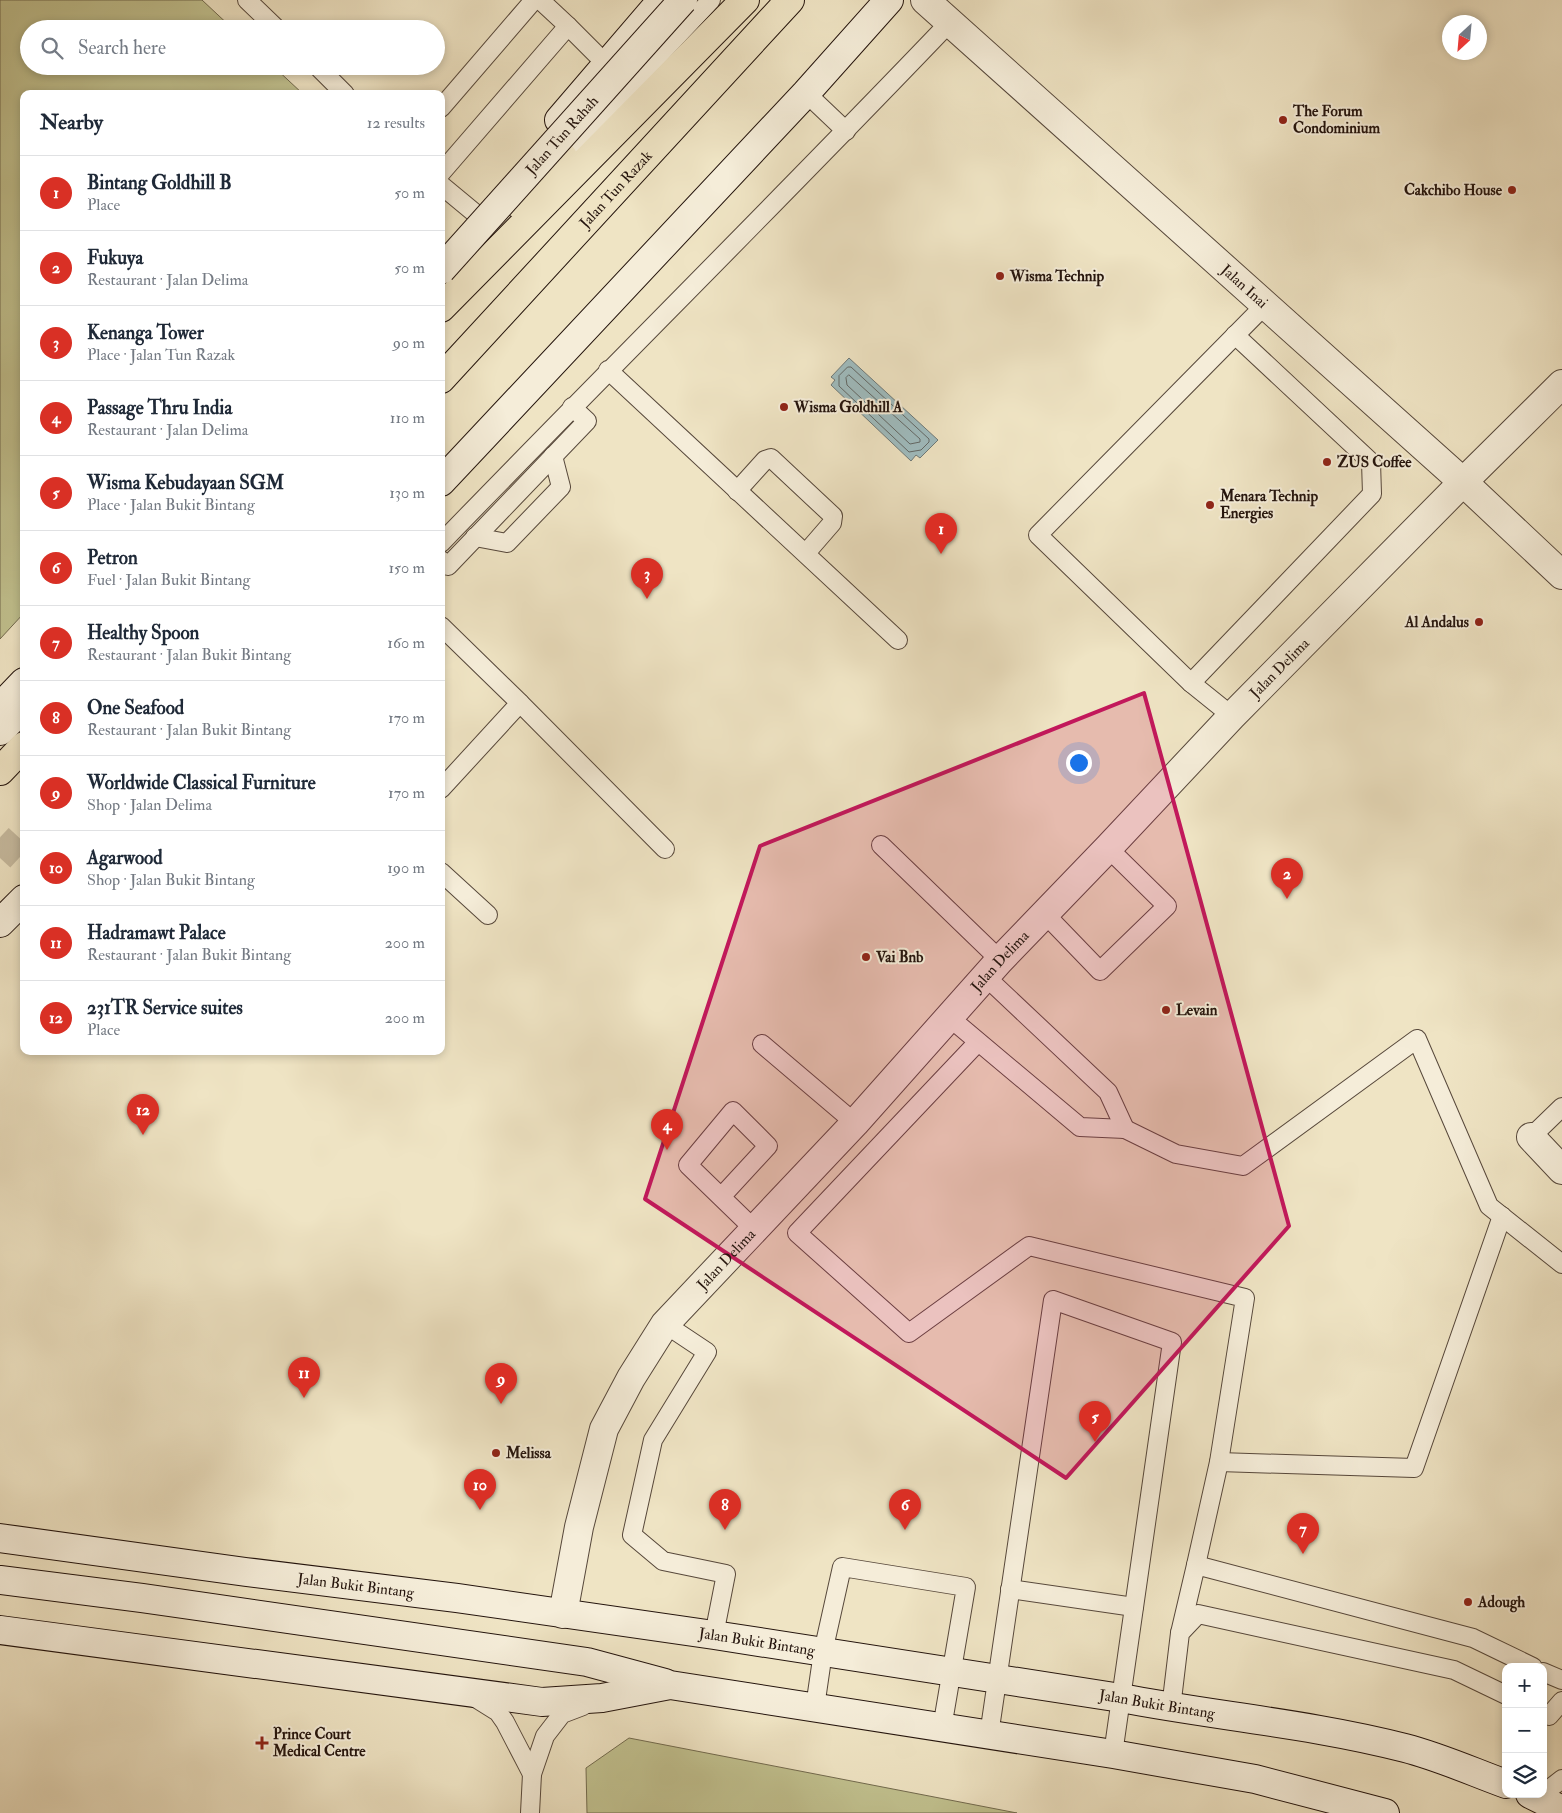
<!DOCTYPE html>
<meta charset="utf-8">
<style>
body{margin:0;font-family:"IM FELL Double Pica",serif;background:#f2f2f3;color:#1f2937}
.controls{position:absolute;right:15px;bottom:15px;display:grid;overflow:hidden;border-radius:10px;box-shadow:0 2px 8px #0003}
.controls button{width:45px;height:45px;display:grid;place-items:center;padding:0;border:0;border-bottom:1px solid #e0e1e3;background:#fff;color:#1f2937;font:25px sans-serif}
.compass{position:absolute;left:1442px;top:15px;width:45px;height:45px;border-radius:50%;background:#fff;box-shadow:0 2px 8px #0003;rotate:206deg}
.you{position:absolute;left:1078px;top:762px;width:18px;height:18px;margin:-12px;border:4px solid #fff;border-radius:50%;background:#1a73e8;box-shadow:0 0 0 8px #1a73e833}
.badge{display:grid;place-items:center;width:32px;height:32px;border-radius:50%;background:#d93025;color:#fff;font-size:16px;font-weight:700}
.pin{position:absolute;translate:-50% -41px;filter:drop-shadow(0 1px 2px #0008)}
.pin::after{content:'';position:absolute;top:26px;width:18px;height:15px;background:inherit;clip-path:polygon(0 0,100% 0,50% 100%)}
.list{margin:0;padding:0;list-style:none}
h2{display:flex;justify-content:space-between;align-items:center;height:65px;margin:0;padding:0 20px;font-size:21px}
h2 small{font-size:16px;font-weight:400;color:#747a83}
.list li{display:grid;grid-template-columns:32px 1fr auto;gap:15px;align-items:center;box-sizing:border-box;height:75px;padding:0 20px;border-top:1px solid #e0e1e3}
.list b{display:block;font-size:19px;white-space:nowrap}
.list p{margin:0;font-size:16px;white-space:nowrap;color:#747a83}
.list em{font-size:16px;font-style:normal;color:#747a83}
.icon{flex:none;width:28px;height:28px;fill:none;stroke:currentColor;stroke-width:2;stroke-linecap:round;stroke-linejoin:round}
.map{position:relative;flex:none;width:1562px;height:1813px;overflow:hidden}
.search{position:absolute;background:#fff;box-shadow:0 2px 8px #0003;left:20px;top:20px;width:425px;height:55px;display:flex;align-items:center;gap:12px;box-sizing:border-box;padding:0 18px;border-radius:28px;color:#747a83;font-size:19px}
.panel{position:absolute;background:#fff;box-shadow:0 2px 8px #0003;left:20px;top:90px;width:425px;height:965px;border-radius:10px}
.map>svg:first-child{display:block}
.green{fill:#c1c18f;stroke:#726a4e}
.water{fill:#9fbcbf;stroke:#6e7978}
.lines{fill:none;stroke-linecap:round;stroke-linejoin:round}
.shore{stroke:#626866;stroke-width:1}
.primary-tunnel{stroke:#c6ba9f;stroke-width:28;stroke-dasharray:28 14;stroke-linecap:butt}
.service-casing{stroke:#57483b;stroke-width:20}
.minor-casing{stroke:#57483b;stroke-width:30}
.secondary-casing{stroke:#24140d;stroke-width:30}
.primary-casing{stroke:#24140d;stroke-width:30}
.service{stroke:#f5edd9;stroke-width:18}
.minor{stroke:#f5edd9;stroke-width:28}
.secondary{stroke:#f5edd9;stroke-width:28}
.primary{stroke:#efe4c4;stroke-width:28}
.secondary-bridge-casing{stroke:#24140d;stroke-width:30;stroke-linecap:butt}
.secondary-bridge{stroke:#f5edd9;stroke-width:28}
.marked{fill:#c2185b;fill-opacity:0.2;stroke:#c2185b;stroke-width:4;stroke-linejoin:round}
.poi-dot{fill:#8f2418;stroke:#f5edd9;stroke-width:2}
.labels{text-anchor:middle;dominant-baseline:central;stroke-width:4;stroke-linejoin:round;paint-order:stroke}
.poi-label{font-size:15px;font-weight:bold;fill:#24140d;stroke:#f5edd9;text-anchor:start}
.street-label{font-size:15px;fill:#24140d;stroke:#f5edd9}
</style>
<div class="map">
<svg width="1562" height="1813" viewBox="0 0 1562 1813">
<rect width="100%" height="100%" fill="#efe4c4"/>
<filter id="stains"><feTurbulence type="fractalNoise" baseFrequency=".004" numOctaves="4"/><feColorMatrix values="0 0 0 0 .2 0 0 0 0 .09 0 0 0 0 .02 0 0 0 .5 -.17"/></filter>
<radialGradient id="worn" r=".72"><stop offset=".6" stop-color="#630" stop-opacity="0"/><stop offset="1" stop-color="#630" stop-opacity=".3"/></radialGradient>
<g class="green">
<path d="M0,0H202L233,29H29V66H273L303,94H24V613L0,639Z"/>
<path d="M629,1738L1017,1813H587L586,1768Z"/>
</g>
<path class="water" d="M849,358L938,440L920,458L916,455L911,461L831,385L835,380L831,377Z"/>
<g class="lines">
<g class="shore">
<path d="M848,367H851L929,439V442L921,450L909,452L839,386V376Z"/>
<path d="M849,375L920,439V442L910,444L847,385L846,378Z"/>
</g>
<path class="primary-tunnel" d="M0,858L24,832"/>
<defs>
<g id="service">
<path d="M247,0L277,29"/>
<path d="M540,0L568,26"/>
<path d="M317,66L345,94"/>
<path d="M806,93L846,131"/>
<path d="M441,108L534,0"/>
<path d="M563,157L711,0"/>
<path d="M441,173L568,26L606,64"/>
<path d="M441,185L476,214"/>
<path d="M608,370L898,640"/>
<path d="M737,491L765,460L771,458L833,516L832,523L806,553"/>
<path d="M475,537L507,543L561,487L553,456"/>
<path d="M441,543C610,368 783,197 950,22"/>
<path d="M441,560L448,566L587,421L572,407"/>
<path d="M441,626L520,703L441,789"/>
<path d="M1191,683L1372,494L1371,462L1235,335"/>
<path d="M520,703L665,849"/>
<path d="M1232,716L1191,683L1038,535L1265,305"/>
<path d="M881,845L1000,960"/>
<path d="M441,872L488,915"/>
<path d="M1045,914L1100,971L1167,906L1108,848"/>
<path d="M986,977L1108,1092L1125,1129"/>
<path d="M949,1017L1080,1127L1125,1129L1176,1154L1243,1166L1417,1039L1489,1206L1562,1264"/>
<path d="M978,1042L797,1233L909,1333L1029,1246L1245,1298L1219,1462L1196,1565"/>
<path d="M762,1044L855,1123"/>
<path d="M1531,1137L1562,1107"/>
<path d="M721,1197L768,1146L733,1111L688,1165L755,1230"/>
<path d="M665,1324L707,1352L653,1440L632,1535L663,1561L726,1574L714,1635"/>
<path d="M1219,1462L1414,1468L1502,1216"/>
<path d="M1010,1589L1134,1607"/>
<path d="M1180,1633L1196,1565L1473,1638L1533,1667"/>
<path d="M1543,1672L1562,1680"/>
<path d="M474,1697L498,1712L505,1722L532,1774"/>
<path d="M815,1707L823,1652L842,1567L966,1587L942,1728"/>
<path d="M1171,1708L1180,1633L1198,1614L1454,1670L1506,1695"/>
<path d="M1549,1716L1562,1701"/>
<path d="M989,1735L1053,1300L1172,1342L1113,1754"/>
<path d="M1543,1794L1562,1779"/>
<path d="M530,1813L532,1774L545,1736L562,1714L583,1706"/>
</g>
<g id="minor">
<path id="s1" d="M925,0L1463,482L1562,575"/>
<path d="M1531,1137L1562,1170"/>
<path id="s2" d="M563,1614L579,1527L604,1429L631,1378L665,1324L855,1123L1000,960L1108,848L1232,716L1463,482L1562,384"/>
</g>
<g id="secondary">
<path d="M559,120L662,0"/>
<path d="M441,482L806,93L889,0"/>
<path d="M0,707L24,682"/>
<path d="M0,731L24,707"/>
<path d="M0,923L24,899"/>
<path id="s3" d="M0,1538L246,1572L457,1598L714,1635L1121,1698C1215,1716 1312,1724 1405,1748C1440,1757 1473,1772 1506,1784"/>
<path d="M0,1580L142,1598L587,1662L665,1683"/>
<path d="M0,1630L542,1702L602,1698L670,1685L1113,1754L1255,1779L1385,1813"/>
<path d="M1530,1794L1562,1810"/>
</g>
<g id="primary">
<path d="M517,203L563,157"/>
<path d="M441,308L745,0"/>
<path id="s4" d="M441,379L790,0"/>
<path d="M0,771L24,746"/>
</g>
</defs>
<use href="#service" class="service-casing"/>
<use href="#minor" class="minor-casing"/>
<use href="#secondary" class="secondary-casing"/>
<use href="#primary" class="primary-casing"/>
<use href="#service" class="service"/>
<use href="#minor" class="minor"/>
<use href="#secondary" class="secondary"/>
<use href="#primary" class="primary"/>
<defs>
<g id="secondary-bridge">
<path id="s5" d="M441,270L683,0"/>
</g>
</defs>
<use href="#secondary-bridge" class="secondary-bridge-casing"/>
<use href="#secondary-bridge" class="secondary-bridge"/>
</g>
<path class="marked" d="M1144,693L1289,1226L1066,1478L645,1199L760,846Z"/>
<g class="poi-dot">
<circle cx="1283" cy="120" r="5"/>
<circle cx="1512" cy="190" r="5"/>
<circle cx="1000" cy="276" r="5"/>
<circle cx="784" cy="407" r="5"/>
<circle cx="1327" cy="462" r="5"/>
<circle cx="1210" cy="505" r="5"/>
<circle cx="1479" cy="622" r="5"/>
<circle cx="866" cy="957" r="5"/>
<circle cx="1166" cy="1010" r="5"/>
<circle cx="496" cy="1453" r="5"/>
<circle cx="1468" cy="1602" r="5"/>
<path d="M259.5 1735.5h5v5h5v5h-5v5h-5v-5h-5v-5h5z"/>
</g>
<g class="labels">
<g class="poi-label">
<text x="1293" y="111">The Forum<tspan x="1293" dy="17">Condominium</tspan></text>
<text x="1502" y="190" text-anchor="end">Cakchibo House</text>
<text x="1010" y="276">Wisma Technip</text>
<text x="794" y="407">Wisma Goldhill A</text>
<text x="1337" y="462">ZUS Coffee</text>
<text x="1220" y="496">Menara Technip<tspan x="1220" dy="17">Energies</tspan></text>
<text x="1469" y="622" text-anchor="end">Al Andalus</text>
<text x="876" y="957">Vai Bnb</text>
<text x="1176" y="1010">Levain</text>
<text x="506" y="1453">Melissa</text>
<text x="1478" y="1602">Adough</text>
<text x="273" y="1734">Prince Court<tspan x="273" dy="17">Medical Centre</tspan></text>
</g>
<g class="street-label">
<text stroke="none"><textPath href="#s5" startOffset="181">Jalan Tun Rahah</textPath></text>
<text stroke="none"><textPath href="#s4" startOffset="258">Jalan Tun Razak</textPath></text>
<text stroke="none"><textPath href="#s1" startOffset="429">Jalan Inai</textPath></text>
<text stroke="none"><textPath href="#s2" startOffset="1210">Jalan Delima</textPath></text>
<text stroke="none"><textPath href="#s2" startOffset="805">Jalan Delima</textPath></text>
<text stroke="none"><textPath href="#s2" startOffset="400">Jalan Delima</textPath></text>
<text stroke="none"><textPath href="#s3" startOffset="359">Jalan Bukit Bintang</textPath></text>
<text stroke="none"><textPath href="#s3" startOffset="764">Jalan Bukit Bintang</textPath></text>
<text stroke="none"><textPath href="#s3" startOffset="1169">Jalan Bukit Bintang</textPath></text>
</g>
</g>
<rect width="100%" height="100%" filter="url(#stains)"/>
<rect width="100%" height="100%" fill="url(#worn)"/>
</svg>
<div class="controls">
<button>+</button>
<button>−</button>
<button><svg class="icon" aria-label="layers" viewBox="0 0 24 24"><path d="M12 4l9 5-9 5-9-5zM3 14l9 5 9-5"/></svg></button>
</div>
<svg class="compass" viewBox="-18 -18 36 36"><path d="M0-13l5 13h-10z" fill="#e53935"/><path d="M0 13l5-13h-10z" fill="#747a83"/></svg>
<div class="you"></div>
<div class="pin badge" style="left:941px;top:554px">1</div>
<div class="pin badge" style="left:1287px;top:899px">2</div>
<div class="pin badge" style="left:647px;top:599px">3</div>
<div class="pin badge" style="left:667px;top:1150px">4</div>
<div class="pin badge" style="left:1095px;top:1442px">5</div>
<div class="pin badge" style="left:905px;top:1530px">6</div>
<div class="pin badge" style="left:1303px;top:1554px">7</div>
<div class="pin badge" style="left:725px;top:1530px">8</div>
<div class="pin badge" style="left:501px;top:1404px">9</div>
<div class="pin badge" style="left:480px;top:1510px">10</div>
<div class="pin badge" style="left:304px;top:1398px">11</div>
<div class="pin badge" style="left:143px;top:1135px">12</div>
<div class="search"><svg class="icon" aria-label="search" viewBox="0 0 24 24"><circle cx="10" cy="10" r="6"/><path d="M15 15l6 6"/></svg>Search here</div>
<section class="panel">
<h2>Nearby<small>12 results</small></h2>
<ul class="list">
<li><span class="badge">1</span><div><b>Bintang Goldhill B</b><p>Place</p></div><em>50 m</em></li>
<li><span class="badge">2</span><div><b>Fukuya</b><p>Restaurant · Jalan Delima</p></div><em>50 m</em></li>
<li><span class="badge">3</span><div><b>Kenanga Tower</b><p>Place · Jalan Tun Razak</p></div><em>90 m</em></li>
<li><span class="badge">4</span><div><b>Passage Thru India</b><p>Restaurant · Jalan Delima</p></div><em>110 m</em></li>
<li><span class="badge">5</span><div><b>Wisma Kebudayaan SGM</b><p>Place · Jalan Bukit Bintang</p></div><em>130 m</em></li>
<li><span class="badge">6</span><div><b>Petron</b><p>Fuel · Jalan Bukit Bintang</p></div><em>150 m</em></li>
<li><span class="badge">7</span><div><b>Healthy Spoon</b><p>Restaurant · Jalan Bukit Bintang</p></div><em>160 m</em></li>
<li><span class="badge">8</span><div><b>One Seafood</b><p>Restaurant · Jalan Bukit Bintang</p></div><em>170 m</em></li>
<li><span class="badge">9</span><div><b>Worldwide Classical Furniture</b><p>Shop · Jalan Delima</p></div><em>170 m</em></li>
<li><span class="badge">10</span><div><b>Agarwood</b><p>Shop · Jalan Bukit Bintang</p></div><em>190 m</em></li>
<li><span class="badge">11</span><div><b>Hadramawt Palace</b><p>Restaurant · Jalan Bukit Bintang</p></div><em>200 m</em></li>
<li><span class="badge">12</span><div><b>231TR Service suites</b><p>Place</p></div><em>200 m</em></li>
</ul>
</section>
</div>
